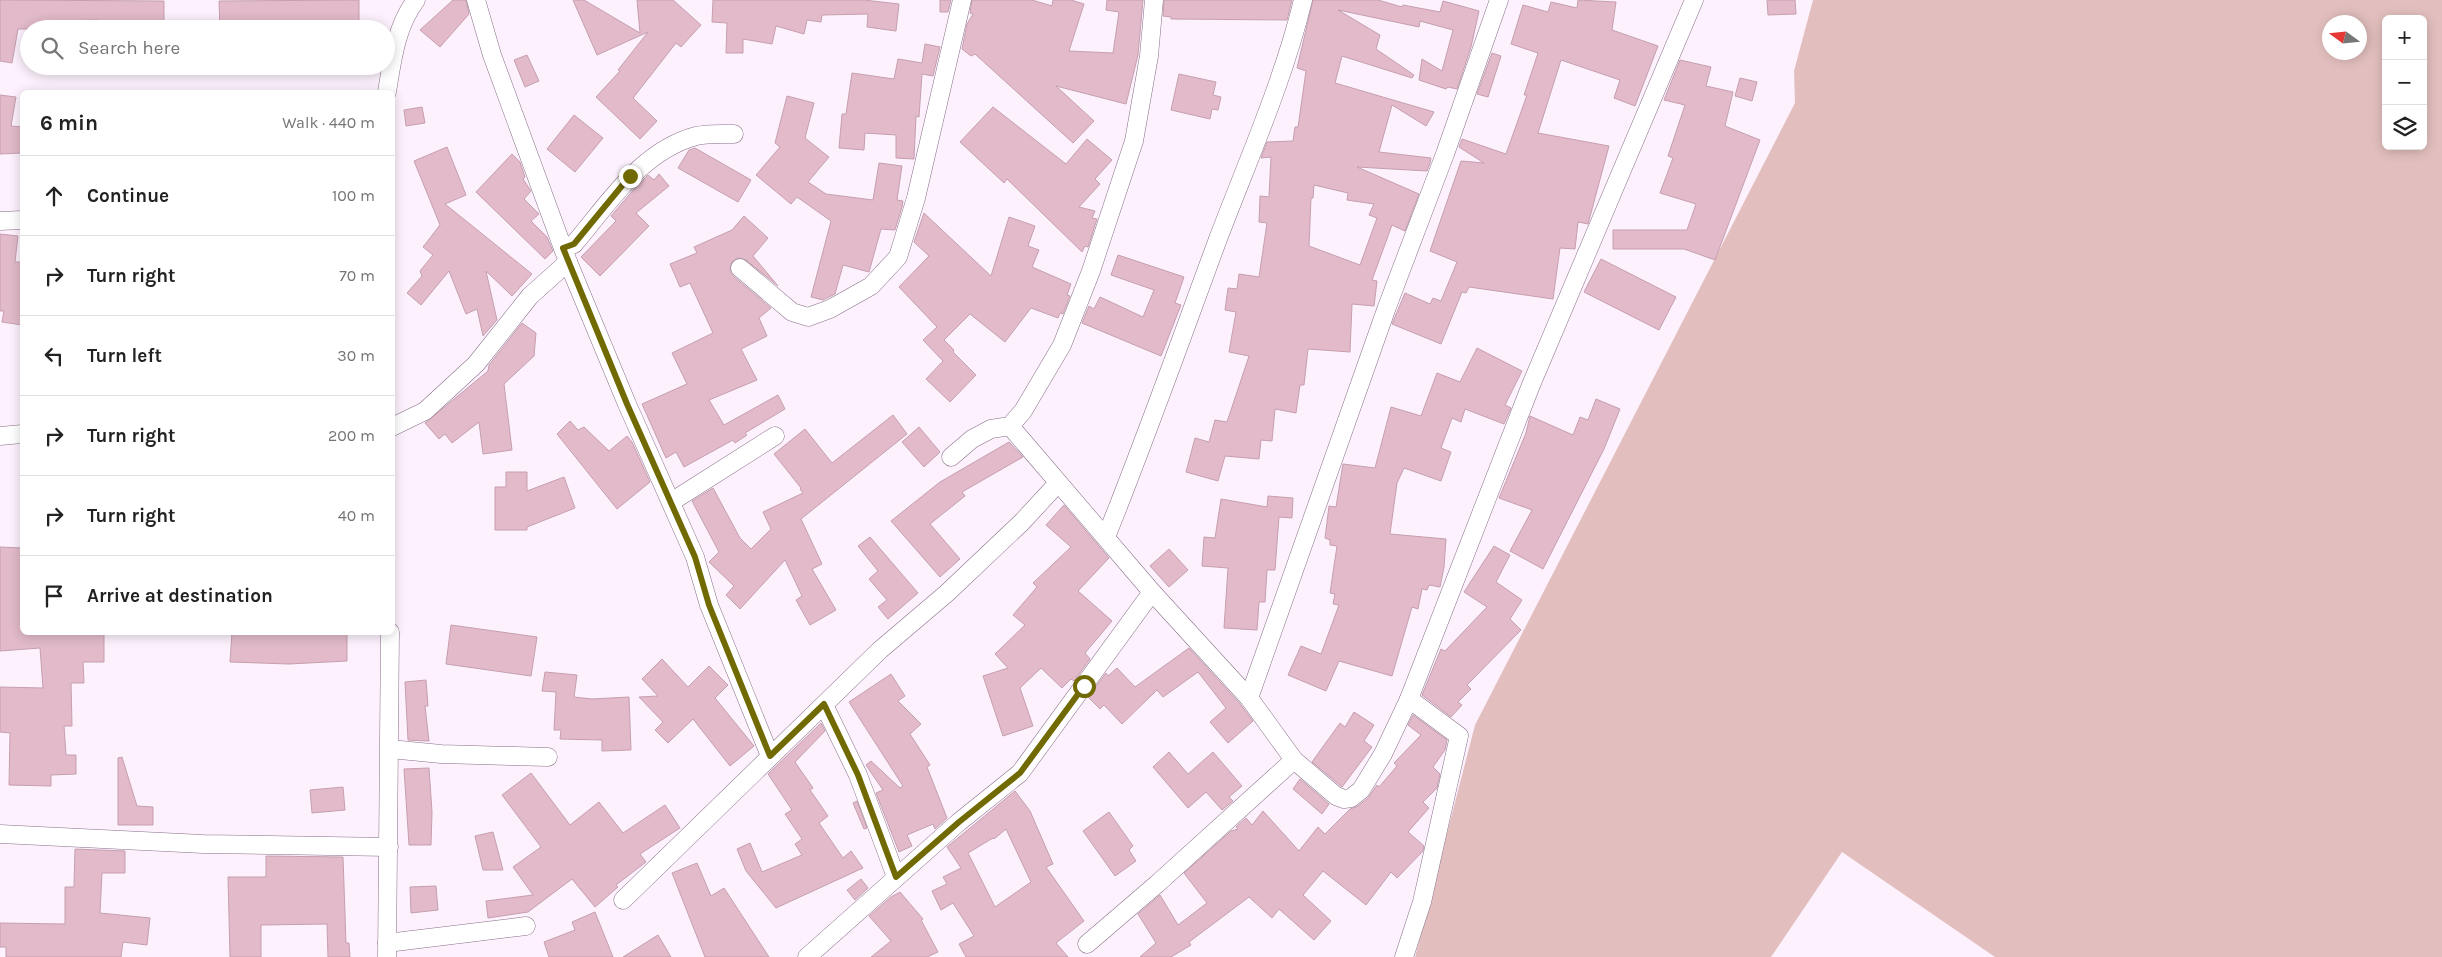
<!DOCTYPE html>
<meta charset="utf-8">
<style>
body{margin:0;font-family:Karla,sans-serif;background:#f2f2f2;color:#222}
.controls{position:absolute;right:15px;top:15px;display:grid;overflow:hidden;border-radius:8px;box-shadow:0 2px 12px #0003}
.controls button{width:45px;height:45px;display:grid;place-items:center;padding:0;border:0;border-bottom:1px solid #e0e0e0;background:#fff;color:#222;font:25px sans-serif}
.compass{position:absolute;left:2322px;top:15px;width:45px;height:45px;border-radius:50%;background:#fff;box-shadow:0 2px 12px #0003;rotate:285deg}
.stop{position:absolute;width:15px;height:15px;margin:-11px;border:4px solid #716a02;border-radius:50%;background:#fff}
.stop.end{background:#716a02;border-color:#fff;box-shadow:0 1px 5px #0008}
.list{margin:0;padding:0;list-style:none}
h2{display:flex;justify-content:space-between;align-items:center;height:65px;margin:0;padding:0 20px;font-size:21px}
h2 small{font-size:16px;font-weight:400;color:#767676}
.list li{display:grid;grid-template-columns:32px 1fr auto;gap:15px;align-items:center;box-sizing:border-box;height:80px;padding:0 20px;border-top:1px solid #e0e0e0}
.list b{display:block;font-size:19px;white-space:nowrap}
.list em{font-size:16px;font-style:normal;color:#767676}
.icon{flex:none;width:28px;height:28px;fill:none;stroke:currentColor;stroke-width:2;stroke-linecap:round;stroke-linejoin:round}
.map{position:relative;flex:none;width:2442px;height:957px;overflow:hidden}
.search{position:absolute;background:#fff;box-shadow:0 2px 12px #0003;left:20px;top:20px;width:375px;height:55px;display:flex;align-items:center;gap:12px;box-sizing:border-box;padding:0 18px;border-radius:28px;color:#767676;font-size:19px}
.panel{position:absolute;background:#fff;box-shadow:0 2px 12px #0003;left:20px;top:90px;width:375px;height:545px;border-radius:8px}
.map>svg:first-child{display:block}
.green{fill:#e2bfbe;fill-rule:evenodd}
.building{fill:#e2baca;stroke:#c69faf;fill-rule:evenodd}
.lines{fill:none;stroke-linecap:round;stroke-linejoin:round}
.street-casing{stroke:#886f8a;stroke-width:19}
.street{stroke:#fff;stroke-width:18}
.route{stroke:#716a02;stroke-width:6}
</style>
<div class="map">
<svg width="2442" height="957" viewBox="0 0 2442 957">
<rect width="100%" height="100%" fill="#fcf1fd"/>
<path class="green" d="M1813,0H2442V957H1995L1842,852L1771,957H1415L1475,725L1795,103L1794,71ZM2386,19H2423V146H2386ZM2330,22H2360V52H2330Z"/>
<g class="building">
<path d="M0,0L164,1V29H98V20L67,21L65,29H18L12,63L0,61Z"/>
<path d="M359,0V29H291L292,23L220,29L219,1Z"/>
<path d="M453,0H466L469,14L440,47L420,30Z"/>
<path d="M573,0H584L640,33L637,0H673L701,25L681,47L676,43L633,98L657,121L640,139L596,97L620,71L618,70L648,32L597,55Z"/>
<path d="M713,0H864L899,4L896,31L867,27L868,14L822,15L821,22L807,20L804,34L776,26L772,44L743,39V53H726L727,23L712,22Z"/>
<path d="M940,0H951L948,12H940Z"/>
<path d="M972,0H1032L1052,6L1053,0H1071L1084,4L1069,51L1113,53L1119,12L1106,10L1107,0H1143L1138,55L1126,104L1056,86L1094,121L1073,143L975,54L971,56L962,49L967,24L973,14L970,13Z"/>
<path d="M1164,0H1292L1287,20L1171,19V17L1163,16Z"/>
<path d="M1313,0H1378L1402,7L1403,5L1440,12L1443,1L1479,11L1471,47L1457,89L1448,87L1446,89L1419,80L1422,59L1442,71L1453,30L1420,21L1419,27L1338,10L1380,35L1376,49L1414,75L1412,78L1342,56L1335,83L1434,112L1426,126L1392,105L1379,152L1431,158L1430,163L1427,171L1357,167L1419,194L1405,231L1392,225L1372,280L1377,281L1374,306L1352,304L1350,352L1308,349L1304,385H1300L1296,413L1275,409L1272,441L1261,440L1259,459L1225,456L1218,481L1186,472L1195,438L1209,442L1215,420L1227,422L1249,356L1229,352L1236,312L1225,310L1228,288L1237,289L1239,274L1259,277L1267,223L1259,222L1260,196L1269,197L1271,157L1261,158L1267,142L1293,141L1295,127H1298L1306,71L1297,68ZM1314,185L1348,193L1347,200L1374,204L1369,215L1377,218L1360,265L1309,246L1311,198H1313Z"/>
<path d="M1578,0L1616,2L1612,30L1658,46L1635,106L1614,98L1620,80L1561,60L1538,133L1609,146L1588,224L1578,222L1575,249L1560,248L1553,299L1469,287L1466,293L1462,292L1441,344L1392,324L1405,293L1430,304L1433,298L1441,301L1457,262L1430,251L1461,161L1484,163L1459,147L1462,139L1506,154L1527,95H1524L1538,53L1511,44L1523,5L1548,12L1551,2L1577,8Z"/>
<path d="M1767,0H1795L1796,14L1768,15Z"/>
<path d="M925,44L940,47L933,76L922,74L919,117L916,116L914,159L896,158V135L865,133L864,150L839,148L842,114H846L852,73L894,79L898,59L922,63Z"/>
<path d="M1492,53L1501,56L1488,97L1477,94Z"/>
<path d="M527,55L539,81L525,87L514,60Z"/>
<path d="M1680,60L1711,67L1706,86L1733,92L1725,126L1760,140L1715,260L1684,249H1613V230H1687L1696,204L1660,193L1673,158L1668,156L1685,105L1664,100Z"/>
<path d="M1179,74L1216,82L1213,95L1221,97L1218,110L1212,109L1210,119L1171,110Z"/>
<path d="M1740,78L1757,82L1752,101L1735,96Z"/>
<path d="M0,95L16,97L11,126L22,127V153L0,154Z"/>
<path d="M787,96L814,103L805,138L829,157L808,182L826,194L873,200L879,163L902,166L897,200L903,201L902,207L895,230L881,229L869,272L843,265L835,294L823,300L811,297L831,221L797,197L791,204L756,175L780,147L775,143Z"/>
<path d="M422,107L425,123L406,126L404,110Z"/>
<path d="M993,107L1066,164L1087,139L1112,160L1095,179L1100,184L1079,207L1095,211L1092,218L1097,219L1088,247L1085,246L1082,252L1007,179L1004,183L960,142Z"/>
<path d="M574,115L603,138L575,172L547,149Z"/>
<path d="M447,147L466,195L445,204L532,274L512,296L486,271L497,320L483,336L477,309L466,314L449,271L421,305L407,293L422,276L420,271L433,255L423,247L440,225L414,161Z"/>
<path d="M695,148L751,180L738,202L678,168L689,150Z"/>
<path d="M512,154L520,162L525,177L523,179L531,191L524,199L539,214L531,221L547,237L553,251L545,259L476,192Z"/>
<path d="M659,174L669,186L636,213L649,226L600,276L581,257L616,221L611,216L635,188L648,175L654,180Z"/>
<path d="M924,213L991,276L1009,217L1035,226L1028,246L1039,250L1032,267L1071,284L1067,295L1070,296L1063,314L1060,313L1058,318L1031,308L1005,342L970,314L944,340L954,350L953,352L976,375L950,402L926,379L943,361L923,340L937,327L899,287L929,256L914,242Z"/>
<path d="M744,216L768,238L753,256L778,286L746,260L737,258L732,262L730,271L733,276L771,308L759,318L767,336L741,349L757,380L709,400L724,425L778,395L785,409L745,433L747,435L735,443L733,440L684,467L676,452L666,458L642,404L687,384L672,353L713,333L690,283L680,287L670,264L697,253L694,247L732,230Z"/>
<path d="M0,234L18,236L15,262H22V325L2,322L4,311H0Z"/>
<path d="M1118,255L1184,277L1175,303L1181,305L1161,356L1082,323L1089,306L1094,309L1100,297L1143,317L1154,290L1111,275Z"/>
<path d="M1601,259L1676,297L1659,330L1584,292Z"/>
<path d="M522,323L536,333L534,356L504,384L512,450L483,454L479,422L452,443L445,434L439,439L425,423L488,371L489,365Z"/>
<path d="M1477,348L1522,371L1505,405L1511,408L1504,424L1465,409L1461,422L1452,418L1441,448L1451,452L1441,481L1404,468L1397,483L1390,534L1446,539L1444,567L1440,587L1429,585L1427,590L1422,589L1418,609L1412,607L1392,676L1339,661L1326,691L1288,675L1301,646L1321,654L1339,605L1333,604L1335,594L1330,593L1337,546L1330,545V540L1325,538L1329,506L1336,507L1343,464L1375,468L1391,407L1421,416L1437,373L1460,382Z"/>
<path d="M1596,399L1620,409L1604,449L1543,569L1510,551L1532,510L1499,498L1526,433L1530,416L1573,435L1580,417L1588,420Z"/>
<path d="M893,415L907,434L801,519L822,564L812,569L836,610L810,625L796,600L802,596L785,560L740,609L726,595L734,586L709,562L719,552L692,501L713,488L740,538L751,549L771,529L763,512L803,493L800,489L801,488L774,454L805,429L832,463Z"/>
<path d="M570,421L578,430L584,427L609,451L627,436L632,442L650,482L617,509L557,434Z"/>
<path d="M919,427L940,452L924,467L902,442Z"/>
<path d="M1009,442L1023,457L962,492L965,496L930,524L960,559L940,577L891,521L940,482Z"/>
<path d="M506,472H527V491L564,477L575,508L527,527V530H495V487H506Z"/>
<path d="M1268,496L1293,498L1292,518L1279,517L1275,570H1267L1265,602H1259L1257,630L1224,628L1228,568L1202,566L1204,537L1215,538L1221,499L1267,507Z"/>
<path d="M1064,505L1109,558L1078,591L1112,621L1085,653L1090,659L1074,681L1071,679L1062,688L1041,668L1020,688L1033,726L1003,736L983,676L1008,668L995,654L1025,625L1013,615L1037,587L1033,583L1071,547L1046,525Z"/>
<path d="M870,537L918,593L888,619L878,607L887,600L869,579L878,571L858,546Z"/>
<path d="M1494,546L1510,555L1496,582L1522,600L1510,619L1521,630L1467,685L1471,689L1458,702L1462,705L1451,717L1422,695L1441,649L1445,651L1487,607L1464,592Z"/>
<path d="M0,547L22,548V632H104V662H83L84,683H71L72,726H64L66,755H76V774L51,775V786L9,785L10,733L0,732V687L43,688L40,648L0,651Z"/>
<path d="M1169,549L1188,570L1169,587L1150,566Z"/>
<path d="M451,625L537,637L531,676L446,664Z"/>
<path d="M232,632H347V661L289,664L230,662Z"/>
<path d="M1189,648L1241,705L1253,721L1228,743L1210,722L1226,708L1198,672L1163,697L1157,690L1122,724L1104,705L1100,709L1088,697L1106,673L1108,676L1117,668L1135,687Z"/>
<path d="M662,659L688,687L709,666L728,685L715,698L754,746L730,766L693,719L668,743L655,730L663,722L639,697L658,696L642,679Z"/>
<path d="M545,672L577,675L574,697L592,699L629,697L631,750L602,751V740L560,739L561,730H554L556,692L542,691Z"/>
<path d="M891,674L905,696L898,701L921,724L910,734L930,765L927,767L947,818L935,829L933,824L907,835L912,846L899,852L876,793L883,790L866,765L871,761L900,788L903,786L849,702Z"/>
<path d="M426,680L428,706H425L429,741L408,740L405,682Z"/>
<path d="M1354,712L1374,725L1364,741L1372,747L1342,787L1312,762L1340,723L1345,727Z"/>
<path d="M1413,715L1447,740L1445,750L1433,767L1440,774L1437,788L1423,802L1429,808L1408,832L1424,846L1423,851L1397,878L1391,872L1366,905L1323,871L1303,895L1331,921L1314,940L1279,909L1272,918L1249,897L1189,942L1191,945L1171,957H1140L1156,943L1138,914L1160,895L1178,925L1207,903L1184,873L1231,831L1238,829L1236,827L1246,818L1252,825L1263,811L1299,851L1318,827L1325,834L1350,809L1358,806L1368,798L1377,785L1379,787L1397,766L1394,763L1421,735L1408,725Z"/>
<path d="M821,723L825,731L795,762L813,788L810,790L828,816L819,823L843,858L851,851L863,868L776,908L746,871L737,849L750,843L762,872L802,855L795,844L802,839L785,814L792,810L768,774Z"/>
<path d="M1169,752L1188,774L1213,752L1242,786L1229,797L1233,801L1222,810L1206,792L1188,808L1153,767Z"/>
<path d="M122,757L137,806L153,807V825H118V758Z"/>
<path d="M429,768L432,812L431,845H409L404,769Z"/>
<path d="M531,773L570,825L599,802L623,833L665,805L680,828L640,854L646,862L616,885L618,887L595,907L572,879L528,912L488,918L486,901L533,895L513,867L541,847L502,795Z"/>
<path d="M1300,779L1329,804L1322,814L1293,789Z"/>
<path d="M343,787L345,810L312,813L310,790Z"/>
<path d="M1015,791L1030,811L1053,864L1046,867L1084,921L1056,943L1068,957H966L959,944L974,936L953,903L941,910L932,891L947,884L943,877L961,868L947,847ZM1006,829L1031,882L995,907L968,853L993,838L994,839Z"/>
<path d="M857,801L867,828L864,829L853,803Z"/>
<path d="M1109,812L1133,846L1129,850L1136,861L1115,876L1083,831Z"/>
<path d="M493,832L503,870H483L475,836Z"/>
<path d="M75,849L125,851V873H102L100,913L150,918L147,945L123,942L121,957H6V947H0V923L65,924V887H74Z"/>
<path d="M266,856L343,857L346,943H349L350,957H328L327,924L261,925V957H230L228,877H266Z"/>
<path d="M697,863L711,896L724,888L769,957H705L672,873Z"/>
<path d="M861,879L868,888L855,900L847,890Z"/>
<path d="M436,886L438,910L411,913L410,887Z"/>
<path d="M900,892L923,919L921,920L938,952L927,957H871L891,941L869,916L891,897Z"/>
<path d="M595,912L613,957H549L544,942L575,930L572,922Z"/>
<path d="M658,935L671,957H623Z"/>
</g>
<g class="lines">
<defs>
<g id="street">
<path d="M476,0L492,55L568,262L627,404L695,557L709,605L770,756"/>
<path d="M387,92C392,61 396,26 416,0"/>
<path d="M0,221L22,220"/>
<path d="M563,248L574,244C609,203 641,151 696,136C708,133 722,134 734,134"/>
<path d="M740,268L792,312L808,317L830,309L871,286L898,257L916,198L962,0"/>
<path d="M1010,426L1152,592L1249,698L1294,760L1336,796L1344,799L1351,798L1361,790L1383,754L1409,699L1531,385L1694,0"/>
<path d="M392,427L425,411L476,364L530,296L568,262"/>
<path d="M0,436L22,434"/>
<path d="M951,457L972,439L991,429L1010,426L1023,411L1062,345L1091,271L1134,141L1149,56L1154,0"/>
<path d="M671,502L775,436"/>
<path d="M1106,537C1146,438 1181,339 1218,239C1248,160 1283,82 1303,0"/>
<path d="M1249,698L1387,307L1445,154L1499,0"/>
<path d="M824,705L858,775L896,877"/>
<path d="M390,749L441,754L548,757"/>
<path d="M0,834L203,844L389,847"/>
<path d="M623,900L880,650L947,593L1022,522L1058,483"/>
<path d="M387,943L526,926"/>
<path d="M1087,944L1157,884L1294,760"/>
<path d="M387,957L390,632"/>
<path d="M807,957L959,822L1020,773L1152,592"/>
<path d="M1404,957L1422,902L1459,736L1409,699"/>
</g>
</defs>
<use href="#street" class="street-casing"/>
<use href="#street" class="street"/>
</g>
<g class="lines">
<path class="route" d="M630,176L574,244L563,248L627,404L695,557L709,605L770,756L824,704L858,775L896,877L959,822L1020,773L1084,686"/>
</g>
</svg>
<div class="controls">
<button>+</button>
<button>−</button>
<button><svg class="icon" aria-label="layers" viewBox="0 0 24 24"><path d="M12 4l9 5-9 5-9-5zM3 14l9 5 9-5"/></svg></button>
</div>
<svg class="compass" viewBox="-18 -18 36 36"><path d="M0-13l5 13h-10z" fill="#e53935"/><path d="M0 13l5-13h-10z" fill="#767676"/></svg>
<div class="stop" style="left:1084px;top:686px"></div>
<div class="stop end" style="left:630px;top:176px"></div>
<div class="search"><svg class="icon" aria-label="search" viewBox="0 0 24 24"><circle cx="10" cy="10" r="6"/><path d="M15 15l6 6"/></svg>Search here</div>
<section class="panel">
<h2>6 min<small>Walk · 440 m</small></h2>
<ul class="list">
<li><svg class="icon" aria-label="ahead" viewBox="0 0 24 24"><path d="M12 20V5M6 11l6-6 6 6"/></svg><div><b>Continue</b></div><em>100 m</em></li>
<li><svg class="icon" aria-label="right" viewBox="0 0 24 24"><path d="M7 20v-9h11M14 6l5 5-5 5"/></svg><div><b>Turn right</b></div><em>70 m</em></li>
<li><svg class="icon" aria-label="left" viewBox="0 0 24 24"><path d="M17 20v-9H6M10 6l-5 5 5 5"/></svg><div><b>Turn left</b></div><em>30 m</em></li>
<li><svg class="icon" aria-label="right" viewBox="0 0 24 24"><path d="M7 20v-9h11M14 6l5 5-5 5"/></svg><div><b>Turn right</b></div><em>200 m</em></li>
<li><svg class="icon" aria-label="right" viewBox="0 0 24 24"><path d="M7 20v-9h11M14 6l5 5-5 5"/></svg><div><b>Turn right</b></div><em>40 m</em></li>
<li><svg class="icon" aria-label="arrive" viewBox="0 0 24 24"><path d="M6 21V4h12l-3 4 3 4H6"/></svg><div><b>Arrive at destination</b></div></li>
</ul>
</section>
</div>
